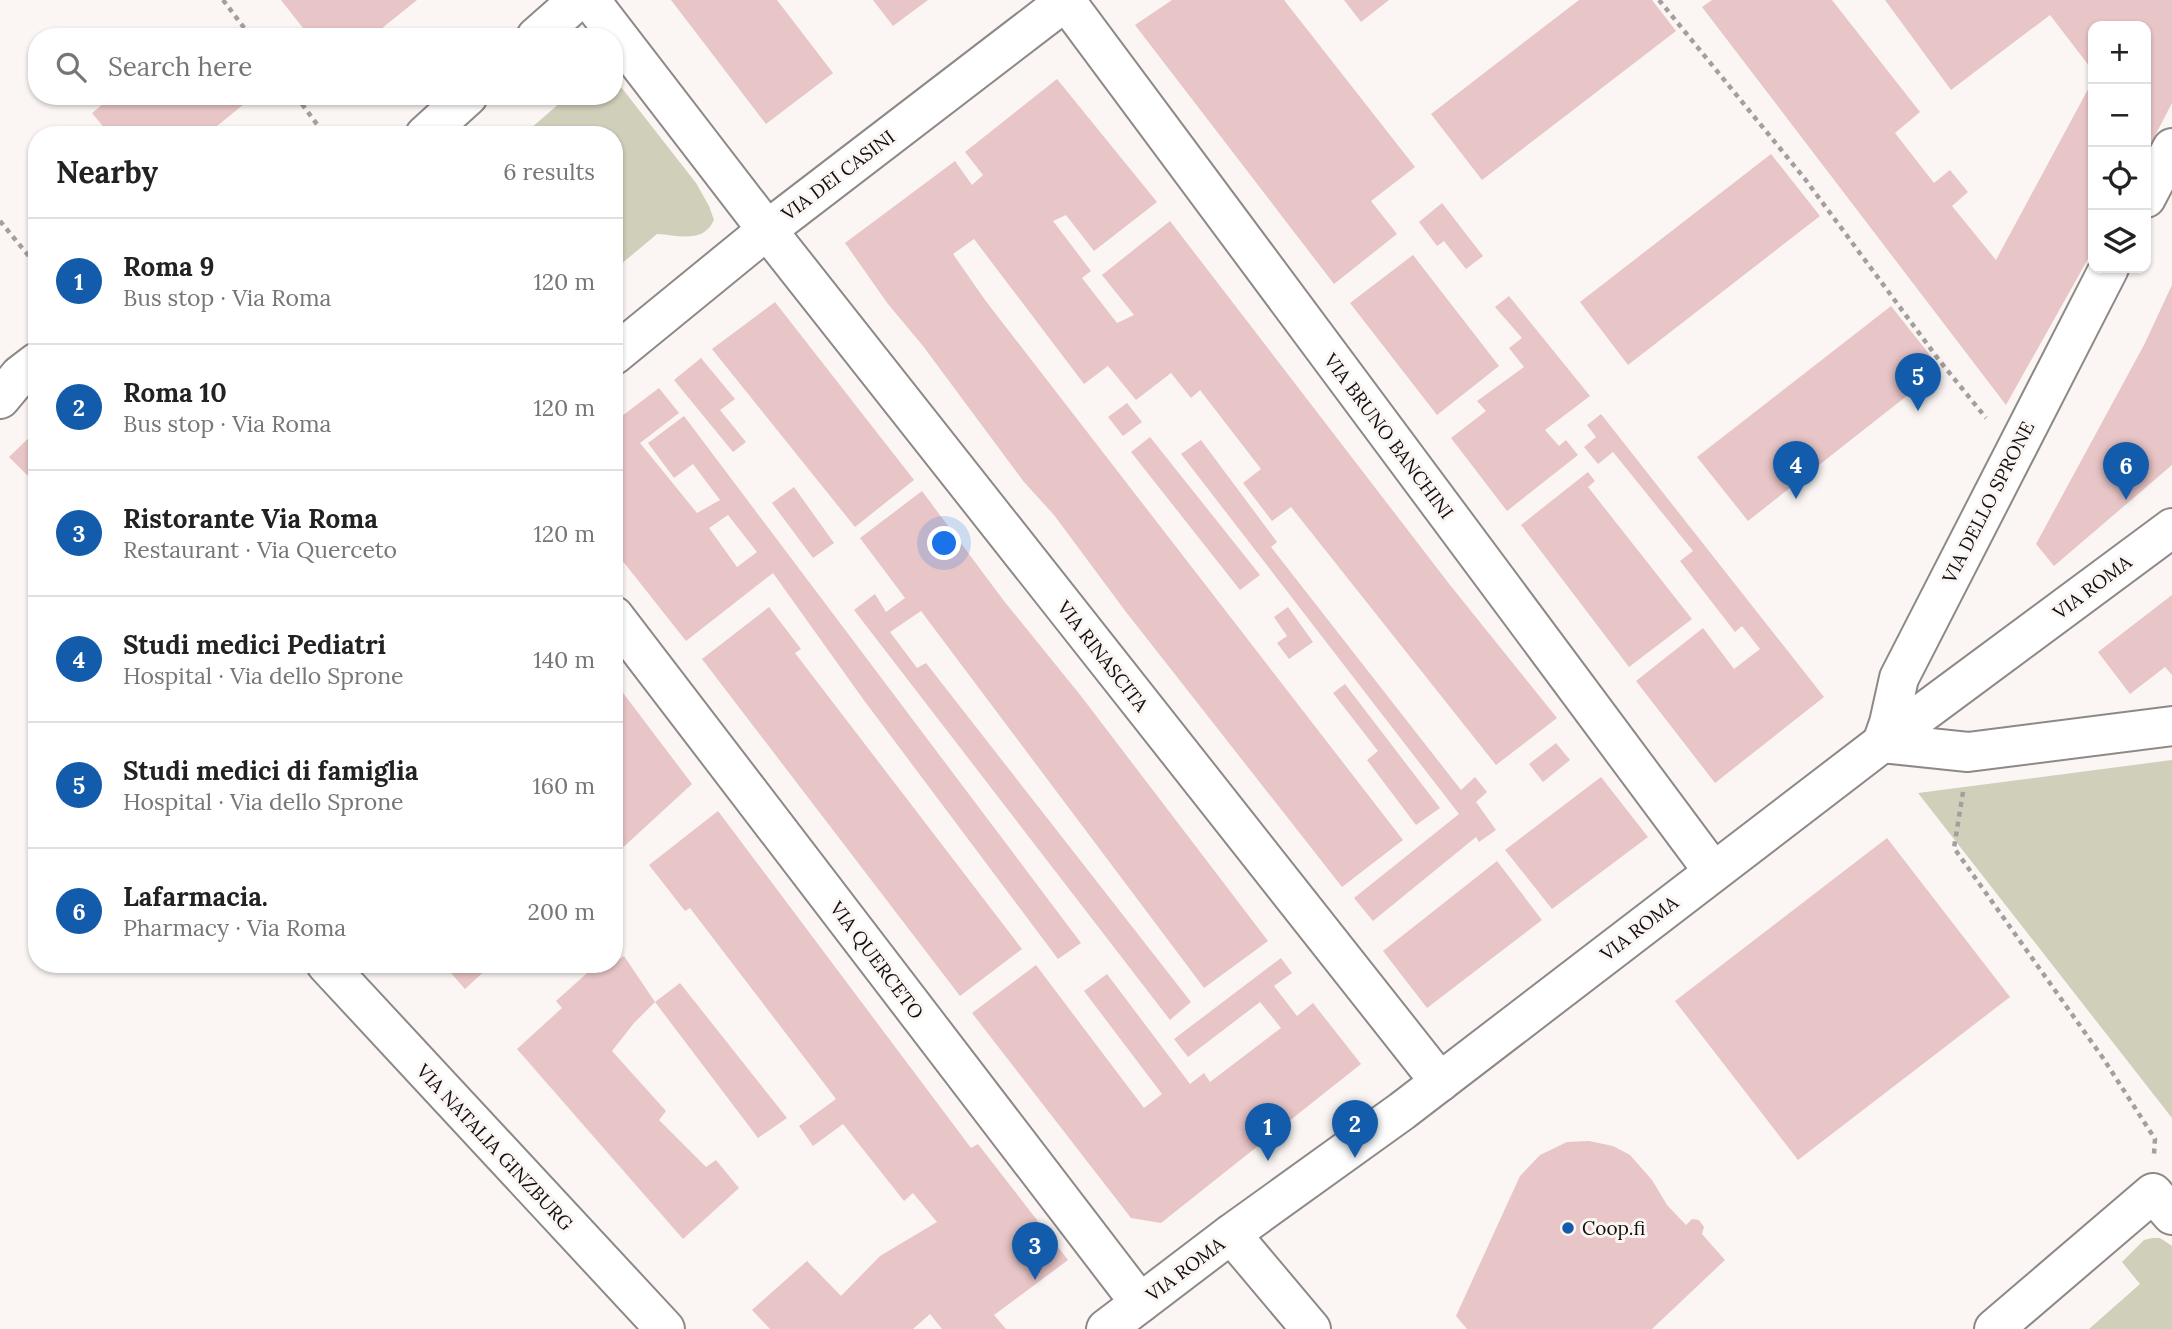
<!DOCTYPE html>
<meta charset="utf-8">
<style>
body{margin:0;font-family:Lora,serif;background:#f2f2f2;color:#222}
.controls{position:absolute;right:21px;top:21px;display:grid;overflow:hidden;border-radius:14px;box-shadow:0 2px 5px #0004}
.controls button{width:63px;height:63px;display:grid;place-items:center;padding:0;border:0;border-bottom:2px solid #e0e0e0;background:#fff;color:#222;font:35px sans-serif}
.you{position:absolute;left:945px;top:544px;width:24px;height:24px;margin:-18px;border:5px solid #fff;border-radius:50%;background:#1a73e8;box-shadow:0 0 0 10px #1a73e833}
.badge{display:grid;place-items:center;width:46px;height:46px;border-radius:50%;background:#135bab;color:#fff;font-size:23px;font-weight:700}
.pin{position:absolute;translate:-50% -58px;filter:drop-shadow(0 2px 4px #0008)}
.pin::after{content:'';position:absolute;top:37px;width:24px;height:21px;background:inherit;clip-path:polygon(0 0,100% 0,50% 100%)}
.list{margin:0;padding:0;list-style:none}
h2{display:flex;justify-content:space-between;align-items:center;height:91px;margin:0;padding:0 28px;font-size:30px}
h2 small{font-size:23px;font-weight:400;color:#767676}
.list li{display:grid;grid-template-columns:46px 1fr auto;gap:21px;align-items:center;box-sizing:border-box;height:126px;padding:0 28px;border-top:2px solid #e0e0e0}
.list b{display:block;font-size:26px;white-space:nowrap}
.list p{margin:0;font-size:23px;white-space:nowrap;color:#767676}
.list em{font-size:23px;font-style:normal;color:#767676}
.icon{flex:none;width:38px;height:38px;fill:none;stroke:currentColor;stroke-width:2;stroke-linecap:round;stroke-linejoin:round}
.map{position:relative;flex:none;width:2172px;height:1329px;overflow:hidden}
.search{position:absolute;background:#fff;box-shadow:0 2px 5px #0004;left:28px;top:28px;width:595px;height:77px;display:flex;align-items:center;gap:18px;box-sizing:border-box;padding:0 24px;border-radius:28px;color:#767676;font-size:26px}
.panel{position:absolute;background:#fff;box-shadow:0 2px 5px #0004;left:28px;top:126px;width:595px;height:847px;border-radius:28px}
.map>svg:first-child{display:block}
.green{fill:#cfcfba}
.building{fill:#e8c5c6;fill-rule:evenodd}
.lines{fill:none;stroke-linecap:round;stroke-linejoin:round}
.street-casing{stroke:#8e8987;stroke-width:42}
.secondary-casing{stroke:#8e8987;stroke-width:42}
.path{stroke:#a39f9d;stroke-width:4.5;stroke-dasharray:5 5;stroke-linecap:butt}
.street{stroke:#fff;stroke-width:38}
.secondary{stroke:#fff;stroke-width:38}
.poi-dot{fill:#135bab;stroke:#fbf6f3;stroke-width:2.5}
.labels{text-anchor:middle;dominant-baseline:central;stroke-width:6;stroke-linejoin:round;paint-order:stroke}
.street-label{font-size:19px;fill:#110f0e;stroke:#fbf6f3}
.poi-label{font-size:19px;fill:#110f0e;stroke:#fbf6f3;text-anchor:start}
</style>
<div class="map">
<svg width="2172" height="1329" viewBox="0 0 2172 1329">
<rect width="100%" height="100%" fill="#fbf6f3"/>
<g class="green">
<path d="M614,78L696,183L709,206L714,220C703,244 679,235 657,234L614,270V135H523L568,96H614Z"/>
<path d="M2172,760V1118L1918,793Z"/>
<path d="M2152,1238H2160L2172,1246V1329H2089L2140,1284L2122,1262L2144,1240Z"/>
</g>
<g class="building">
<path d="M281,0H417L371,37H310Z"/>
<path d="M671,0H777L833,73L766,124Z"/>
<path d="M873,0H928L893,26Z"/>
<path d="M1172,0H1284L1415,167L1371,201L1397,234L1334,284L1135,25Z"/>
<path d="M1344,0H1389L1361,22Z"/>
<path d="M1579,0H1652L1676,31L1482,180L1431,114Z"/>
<path d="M1712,0H1832L1920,112L1895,133L1934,183L1950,170L1968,192L1952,206L1996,260L2093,80V250L2006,405L1702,7Z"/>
<path d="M1885,0H2172V103L2146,153V26H2093V71L2050,15L1951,90Z"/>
<path d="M1057,79L1157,202L1094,251L1066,215L1053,221L1091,271L1082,278L1117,323L1134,315L1102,275L1170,221L1450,585L1557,718L1496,765L1291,507L1272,521L1243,483L1261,469L1200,390L1191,398L1171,373L1136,400L1108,366L1084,384L974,239L953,254L985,300L1403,840L1342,887L1126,612L1054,515L1024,482L923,346L888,304L845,243L955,161L972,185L983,175L965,152Z"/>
<path d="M113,96H246L249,100L206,135H110L92,113Z"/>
<path d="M1771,154L1820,216L1628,365L1580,302Z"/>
<path d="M1442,203L1483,256L1466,269L1444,241L1437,246L1419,222Z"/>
<path d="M1413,255L1499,366L1437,415L1350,303Z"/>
<path d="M2172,285V465L2054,566L2036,544L2144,345Z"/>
<path d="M1509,296L1590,396L1545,430L1559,446L1566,440L1578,455L1507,511L1451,438L1486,411L1477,401L1524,367L1509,348L1522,338L1495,307Z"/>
<path d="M775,302L914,480L855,527L712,349Z"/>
<path d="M1891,306L1941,369L1748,521L1697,457Z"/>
<path d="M701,358L735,399L720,410L746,442L733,452L674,380Z"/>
<path d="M659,388L679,413L640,443L697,513L720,500L693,464L674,478L648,443L684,416L1081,943L1058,959L863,699L773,573L686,641L614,550V422ZM728,515L757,552L737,567L709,528Z"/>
<path d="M1127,403L1142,422L1123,436L1108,417Z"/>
<path d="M1601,414L1824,697L1715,783L1636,681L1703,628L1734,669L1760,649L1742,626L1735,632L1680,561L1693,551L1613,452L1598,464L1584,447L1596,437L1587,425Z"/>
<path d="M37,430V485L9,457Z"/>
<path d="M1150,437L1260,575L1240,590L1131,452Z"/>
<path d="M1201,440L1277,542L1271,547L1461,790L1475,777L1487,792L1476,802L1496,830L1479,842L1476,837L1373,921L1354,898L1459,814L1181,454Z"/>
<path d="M1588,472L1595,481L1588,487L1692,619L1629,667L1521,525Z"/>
<path d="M794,487L834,543L813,558L772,503Z"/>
<path d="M922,491L1004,601L1081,696L1268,941L1204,988L921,611L890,632L917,668L926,663L1191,1002L1170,1020L854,610L875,594L886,612L905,598L860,538Z"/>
<path d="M2172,595V675L2165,667L2130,694L2098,652Z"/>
<path d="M769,607L801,649L795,653L1022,949L960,996L702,659Z"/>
<path d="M1288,607L1313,642L1289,659L1277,643L1287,636L1274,617Z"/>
<path d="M614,681L692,784L618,852L614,847Z"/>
<path d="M1345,684L1440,808L1416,825L1367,760L1378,751L1333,693Z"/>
<path d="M1556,743L1570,760L1543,782L1529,764Z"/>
<path d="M1601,777L1648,837L1552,909L1505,850Z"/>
<path d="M718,811L971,1148L978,1144L1068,1260L994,1315L1006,1329H942L930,1314L913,1329H770L752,1310L807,1261L841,1296L880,1256L937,1222L913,1193L904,1201L843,1124L813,1146L799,1126L836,1099L690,908L685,911L649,865Z"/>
<path d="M1887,838L2010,997L1798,1160L1675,1001Z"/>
<path d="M1497,861L1542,920L1427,1008L1383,951Z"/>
<path d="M624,956L655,1002L634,1023L612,1051L666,1111L659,1120L706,1167L716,1160L739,1188L683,1239L517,1049L562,1008L556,1001L595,966L601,973Z"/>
<path d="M1281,958L1292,973L1274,986L1297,1016L1313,1003L1361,1064L1161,1223L1131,1218L972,1013L1036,965L1144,1108L1162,1094L1084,991L1107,974L1190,1084L1204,1073L1210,1082L1281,1028L1260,1002L1188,1057L1174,1039Z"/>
<path d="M443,964H492L465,989Z"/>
<path d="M680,983L787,1118L758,1138L655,1002Z"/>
<path d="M1589,1141L1613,1146L1630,1155L1652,1180L1667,1205L1686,1225L1692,1219L1699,1220L1704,1227L1702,1234L1725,1260L1652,1329H1467L1456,1316L1520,1176L1540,1155L1567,1142Z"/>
</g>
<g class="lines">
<defs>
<g id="street">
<path d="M590,0L767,230L1440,1082"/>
<path d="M1065,0L1713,871"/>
<path d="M536,37L578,0"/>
<path d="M425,135L468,96"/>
<path d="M2146,198L2172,148"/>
<path d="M2109,268L1899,678L1889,723L1882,743L1968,752L2172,726"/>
<path d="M614,355L767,230L1067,0"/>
<path d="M0,399L20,375L37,362"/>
<path d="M614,616L1140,1303"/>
<path d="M326,964L665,1329"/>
<path d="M1231,1234L1311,1329"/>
<path d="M1994,1329L2153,1193L2172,1215"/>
</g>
<path id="secondary" d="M1106,1329L1231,1234L1402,1111L1882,743L2172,528"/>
</defs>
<use href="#street" class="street-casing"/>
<use href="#secondary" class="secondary-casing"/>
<g class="path">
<path d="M223,0L251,37"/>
<path d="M1659,0L1805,179L1939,360L1986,418"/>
<path d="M296,96L325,135"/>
<path d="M0,221L37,266"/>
<path d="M1963,792L1954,848L2103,1058L2155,1139L2154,1154"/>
</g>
<use href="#street" class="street"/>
<use href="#secondary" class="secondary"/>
</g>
<circle class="poi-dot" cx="1568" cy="1228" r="7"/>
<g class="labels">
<g class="street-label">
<text transform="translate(838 175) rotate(-37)">VIA DEI CASINI</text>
<text transform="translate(1389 436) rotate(53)">VIA BRUNO BANCHINI</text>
<text transform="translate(1988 502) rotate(-63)">VIA DELLO SPRONE</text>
<text transform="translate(2092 587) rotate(-37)">VIA ROMA</text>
<text transform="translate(1103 656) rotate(52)">VIA RINASCITA</text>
<text transform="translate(1639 928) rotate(-38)">VIA ROMA</text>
<text transform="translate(877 960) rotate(53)">VIA QUERCETO</text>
<text transform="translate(495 1147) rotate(47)">VIA NATALIA GINZBURG</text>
<text transform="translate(1185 1269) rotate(-37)">VIA ROMA</text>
</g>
<g class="poi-label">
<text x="1582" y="1228">Coop.fi</text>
</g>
</g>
</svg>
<div class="controls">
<button>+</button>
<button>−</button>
<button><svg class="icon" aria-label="locate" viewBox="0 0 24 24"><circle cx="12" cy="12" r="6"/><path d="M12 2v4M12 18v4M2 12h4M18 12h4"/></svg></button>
<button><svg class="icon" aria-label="layers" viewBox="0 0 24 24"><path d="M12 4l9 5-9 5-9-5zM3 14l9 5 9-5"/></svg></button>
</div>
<div class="you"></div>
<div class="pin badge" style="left:1268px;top:1161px">1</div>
<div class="pin badge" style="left:1355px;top:1158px">2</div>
<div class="pin badge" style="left:1035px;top:1280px">3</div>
<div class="pin badge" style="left:1796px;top:499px">4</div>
<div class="pin badge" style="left:1918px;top:411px">5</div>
<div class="pin badge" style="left:2126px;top:500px">6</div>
<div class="search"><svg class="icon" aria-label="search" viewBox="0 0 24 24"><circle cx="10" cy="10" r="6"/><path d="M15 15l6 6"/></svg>Search here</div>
<section class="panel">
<h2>Nearby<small>6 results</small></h2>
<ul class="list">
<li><span class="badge">1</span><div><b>Roma 9</b><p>Bus stop · Via Roma</p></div><em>120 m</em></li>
<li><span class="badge">2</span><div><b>Roma 10</b><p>Bus stop · Via Roma</p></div><em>120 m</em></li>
<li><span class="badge">3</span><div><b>Ristorante Via Roma</b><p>Restaurant · Via Querceto</p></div><em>120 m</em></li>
<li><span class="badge">4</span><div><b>Studi medici Pediatri</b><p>Hospital · Via dello Sprone</p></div><em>140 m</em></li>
<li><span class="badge">5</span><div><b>Studi medici di famiglia</b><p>Hospital · Via dello Sprone</p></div><em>160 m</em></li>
<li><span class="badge">6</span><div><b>Lafarmacia.</b><p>Pharmacy · Via Roma</p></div><em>200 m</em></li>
</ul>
</section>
</div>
